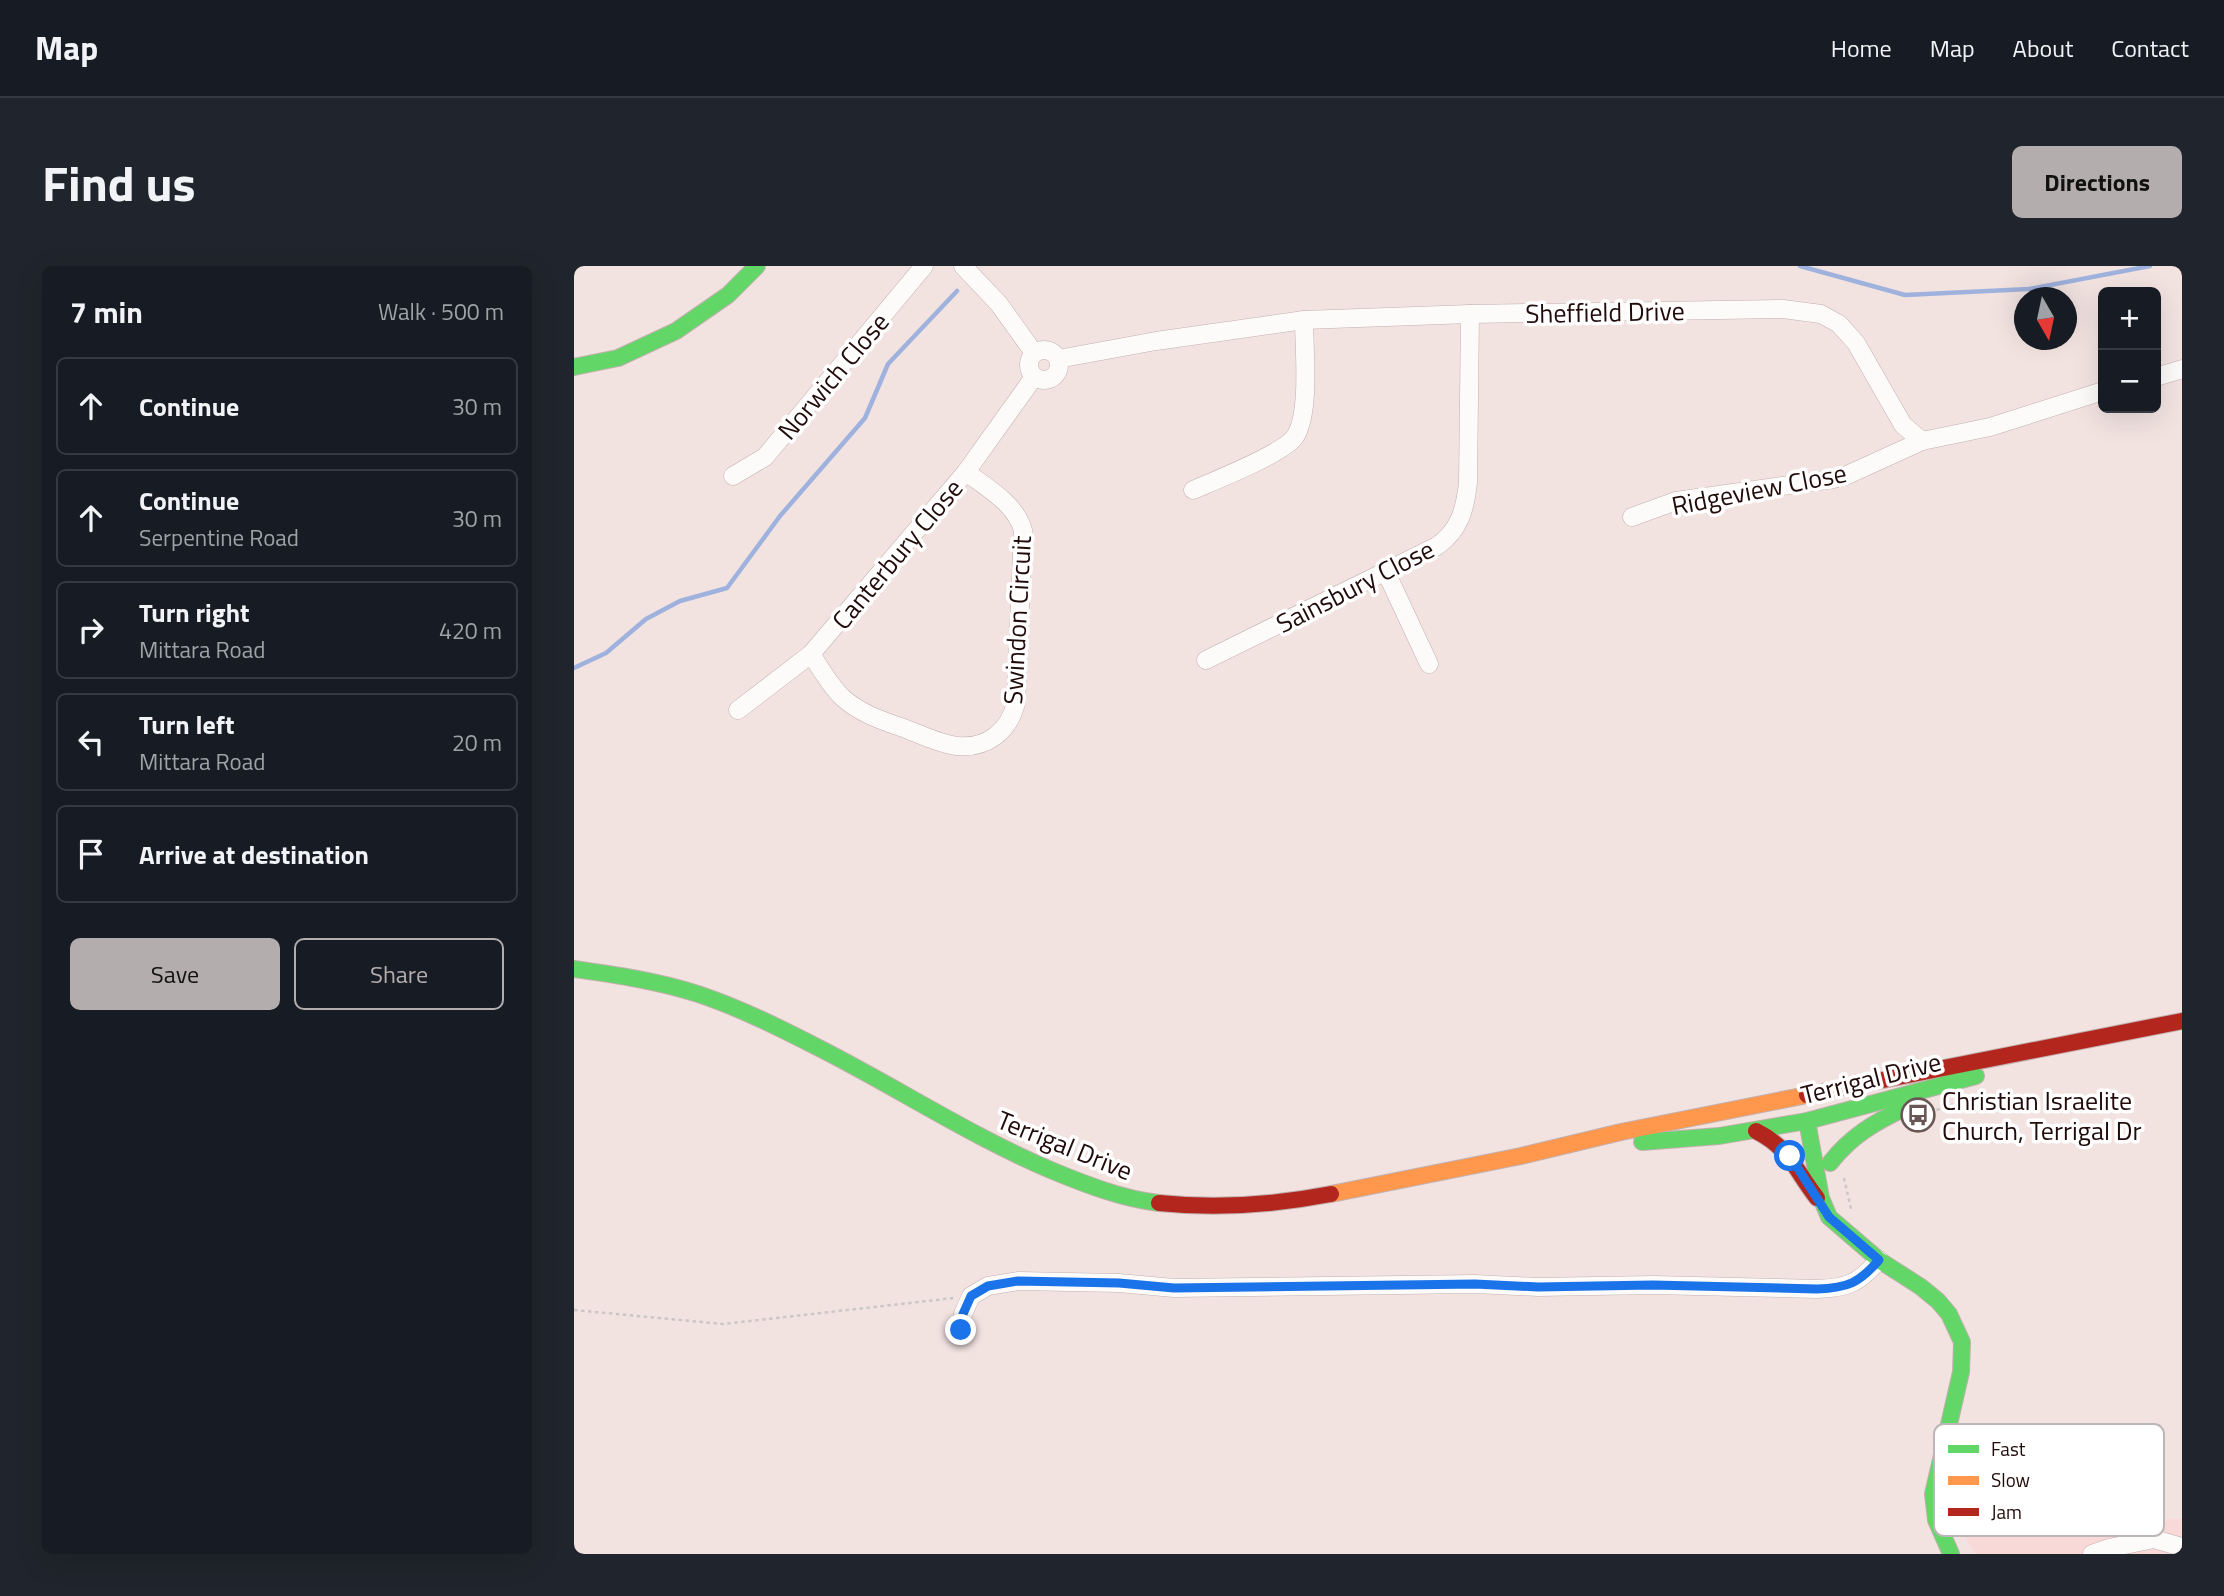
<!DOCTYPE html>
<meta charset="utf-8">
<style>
body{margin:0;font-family:"Titillium Web",sans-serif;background:#20242c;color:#f1f3f6}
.controls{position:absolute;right:21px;top:21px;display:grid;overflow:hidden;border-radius:10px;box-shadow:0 7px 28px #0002}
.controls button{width:63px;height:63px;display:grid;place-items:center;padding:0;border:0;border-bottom:2px solid #363941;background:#171b24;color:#f1f3f6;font:35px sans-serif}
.compass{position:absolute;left:1440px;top:21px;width:63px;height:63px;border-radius:50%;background:#171b24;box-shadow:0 7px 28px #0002;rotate:171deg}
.stop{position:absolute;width:21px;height:21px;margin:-16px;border:5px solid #1a73e8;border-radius:50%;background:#fff}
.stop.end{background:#1a73e8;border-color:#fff;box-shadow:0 2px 7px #0008}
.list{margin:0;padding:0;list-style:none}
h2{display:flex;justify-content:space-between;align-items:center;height:91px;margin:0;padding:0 28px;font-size:30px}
h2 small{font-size:23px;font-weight:400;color:#9ea1a6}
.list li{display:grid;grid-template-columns:46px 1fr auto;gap:21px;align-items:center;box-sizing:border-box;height:98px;margin:0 14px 14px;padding:0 14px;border:2px solid #363941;border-radius:10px}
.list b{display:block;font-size:26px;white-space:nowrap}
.list p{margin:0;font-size:23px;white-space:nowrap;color:#9ea1a6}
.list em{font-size:23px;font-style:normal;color:#9ea1a6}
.actions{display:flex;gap:14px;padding:21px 28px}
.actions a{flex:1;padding:16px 0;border:2px solid #b4adae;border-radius:10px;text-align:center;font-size:24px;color:#b4adae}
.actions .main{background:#b4adae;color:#111}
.icon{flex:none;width:38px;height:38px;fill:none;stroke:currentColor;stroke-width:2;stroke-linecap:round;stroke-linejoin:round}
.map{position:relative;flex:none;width:1608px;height:1288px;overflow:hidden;border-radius:10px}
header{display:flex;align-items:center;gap:42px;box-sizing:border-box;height:98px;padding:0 35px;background:#171b24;border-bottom:2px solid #363941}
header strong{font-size:33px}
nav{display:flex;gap:38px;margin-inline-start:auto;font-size:24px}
.intro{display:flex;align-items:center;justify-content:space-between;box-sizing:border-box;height:168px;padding:0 42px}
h1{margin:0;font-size:49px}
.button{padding:18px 32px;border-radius:10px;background:#b4adae;color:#111;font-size:24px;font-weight:700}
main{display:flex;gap:42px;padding:0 42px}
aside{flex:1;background:#171b24;border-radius:10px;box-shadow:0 7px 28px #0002}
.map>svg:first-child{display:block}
.built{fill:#f8d9d7}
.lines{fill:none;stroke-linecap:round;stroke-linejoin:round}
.stream{stroke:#9fb2dd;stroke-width:4.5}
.street-casing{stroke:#c2b0af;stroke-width:19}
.fast-casing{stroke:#c2b0af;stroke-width:18}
.slow-casing{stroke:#c2b0af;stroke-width:18}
.jam-casing{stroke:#c2b0af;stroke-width:18}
.path{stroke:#cdc6c6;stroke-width:2.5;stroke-dasharray:3.5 3.5;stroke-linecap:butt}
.street{stroke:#fdfbfa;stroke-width:18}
.fast{stroke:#63d668;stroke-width:16}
.slow{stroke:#ff974d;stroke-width:16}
.jam{stroke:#b3261e;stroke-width:16}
.route{stroke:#1a73e8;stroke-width:9}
.labels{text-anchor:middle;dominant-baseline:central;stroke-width:7;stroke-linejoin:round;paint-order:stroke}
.street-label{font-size:26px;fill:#200b0a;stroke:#fff}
.poi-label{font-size:26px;fill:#200b0a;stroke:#fff;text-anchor:start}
.key{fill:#fff;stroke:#bcb6b6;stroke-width:2}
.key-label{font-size:19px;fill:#200b0a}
</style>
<header>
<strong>Map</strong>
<nav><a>Home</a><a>Map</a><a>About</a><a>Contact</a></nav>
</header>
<div class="intro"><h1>Find us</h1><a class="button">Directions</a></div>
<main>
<aside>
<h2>7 min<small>Walk · 500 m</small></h2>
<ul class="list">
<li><svg class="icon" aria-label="ahead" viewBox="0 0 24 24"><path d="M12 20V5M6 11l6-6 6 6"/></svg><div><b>Continue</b></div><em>30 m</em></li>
<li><svg class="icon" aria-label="ahead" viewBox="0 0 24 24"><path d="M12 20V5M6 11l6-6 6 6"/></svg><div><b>Continue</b><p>Serpentine Road</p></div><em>30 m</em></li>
<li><svg class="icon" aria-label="right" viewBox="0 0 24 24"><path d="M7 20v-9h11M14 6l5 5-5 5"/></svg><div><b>Turn right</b><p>Mittara Road</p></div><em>420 m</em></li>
<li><svg class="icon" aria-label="left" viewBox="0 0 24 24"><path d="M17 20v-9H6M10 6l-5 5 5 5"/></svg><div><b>Turn left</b><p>Mittara Road</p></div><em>20 m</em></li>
<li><svg class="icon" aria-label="arrive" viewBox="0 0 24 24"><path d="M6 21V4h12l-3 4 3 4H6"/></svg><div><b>Arrive at destination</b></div></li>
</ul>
<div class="actions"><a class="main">Save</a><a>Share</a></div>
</aside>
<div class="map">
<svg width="1608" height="1288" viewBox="0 0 1608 1288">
<rect width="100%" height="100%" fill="#f2e3e1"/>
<path class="built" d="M1608,1253V1288H1402L1384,1261Z"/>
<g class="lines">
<g class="stream">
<path d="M1226,0L1331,29L1455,23L1576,0"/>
<path d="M0,402L32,387L72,353L106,335L153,322L206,250L291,152L314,98L383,25"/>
</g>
<defs>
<g id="street">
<path d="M389,0L425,38L460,87"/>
<circle cx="470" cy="99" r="15"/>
<path d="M484,93L582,75L730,54L896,48L1209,43L1247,48L1265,58L1282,77L1329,159L1348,175L1416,161L1529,125"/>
<path d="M1582,111L1608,103"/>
<path d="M159,210L191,191L350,0"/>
<path d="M619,224C642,214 706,189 720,172C737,150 730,82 730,54"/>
<path d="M1058,251L1102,235L1259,213L1271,210L1348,175"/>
<path d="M812,306L855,398"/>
<path d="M237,388C247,403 256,420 269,432C287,448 309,455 332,463C348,469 366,478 383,480C413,483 435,465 442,437L449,264C441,237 413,222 392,206"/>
<path d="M632,394L863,280C886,264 891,243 894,217L896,48"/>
<path d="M164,444L237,388L392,206L460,111"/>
<path d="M387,1064L389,1048L397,1030L414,1020L445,1015L545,1017L600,1022L901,1018L964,1021L1079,1019L1243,1023C1274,1022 1285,1017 1305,994"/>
<path d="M1518,1288L1535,1282L1580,1273L1608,1281"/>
</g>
<g id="fast">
<path d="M0,101L44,92L102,65L154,29L183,0"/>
<path d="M0,703C42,709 84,715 124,728C166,742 206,762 245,782C324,822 398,871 479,905C513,919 549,933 585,937"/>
<path d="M1233,855L1247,932L1255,951L1305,994L1347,1021L1364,1035L1375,1048L1388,1076L1387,1106L1359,1228L1362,1254L1377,1288"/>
<path d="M1068,876L1145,870L1233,855L1402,810"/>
<path d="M1256,897C1277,870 1301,856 1331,842"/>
</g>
<path id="slow" d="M757,928L947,890L1047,866L1233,829"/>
<g id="jam">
<path d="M1233,829L1608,755"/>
<path d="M1182,865C1216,882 1221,904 1243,932"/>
<path d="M585,937C643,943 700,939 757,928"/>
</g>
</defs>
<use href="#street" class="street-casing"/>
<use href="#fast" class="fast-casing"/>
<use href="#slow" class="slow-casing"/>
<use href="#jam" class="jam-casing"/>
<g class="path">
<path d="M1349,848L1376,840L1382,836"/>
<path d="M1270,912L1277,943"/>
<path d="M0,1044L149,1058L380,1032"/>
</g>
<use href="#street" class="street"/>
<use href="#fast" class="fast"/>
<use href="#slow" class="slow"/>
<use href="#jam" class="jam"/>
</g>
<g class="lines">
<path class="route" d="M387,1064L389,1048L397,1030L414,1020L444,1015L545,1017L600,1022L901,1018L964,1021L1079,1019L1243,1023C1274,1022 1285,1017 1305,994L1255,951L1216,890"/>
</g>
<defs>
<symbol id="bus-ring" viewBox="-11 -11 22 22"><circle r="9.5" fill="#fff" stroke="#6a5755" stroke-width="1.5"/><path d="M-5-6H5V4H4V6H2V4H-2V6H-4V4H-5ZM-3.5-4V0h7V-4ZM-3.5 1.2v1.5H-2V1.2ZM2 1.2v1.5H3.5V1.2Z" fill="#6a5755"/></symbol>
</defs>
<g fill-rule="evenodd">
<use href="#bus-ring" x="1325" y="830" width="38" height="38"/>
</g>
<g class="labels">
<g class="street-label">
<text transform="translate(1031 46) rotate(-1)">Sheffield Drive</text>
<text transform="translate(259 110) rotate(-50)">Norwich Close</text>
<text transform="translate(1185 223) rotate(-11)">Ridgeview Close</text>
<text transform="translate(323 288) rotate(-50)">Canterbury Close</text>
<text transform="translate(781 320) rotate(-27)">Sainsbury Close</text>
<text transform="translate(443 354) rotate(-87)">Swindon Circuit</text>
<text transform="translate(1297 812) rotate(-14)">Terrigal Drive</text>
<text transform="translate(491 879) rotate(22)">Terrigal Drive</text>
</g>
<g class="poi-label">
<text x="1368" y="834">Christian Israelite<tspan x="1368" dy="30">Church, Terrigal Dr</tspan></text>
</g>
</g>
<rect x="1360" y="1158" width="230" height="112" rx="10" class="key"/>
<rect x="1374" y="1179" width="31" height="8" fill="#63d668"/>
<rect x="1374" y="1210" width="31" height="9" fill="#ff974d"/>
<rect x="1374" y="1242" width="31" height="8" fill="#b3261e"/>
<g class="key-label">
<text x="1417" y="1190">Fast</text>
<text x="1417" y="1221">Slow</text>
<text x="1417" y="1253">Jam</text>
</g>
</svg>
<div class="controls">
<button>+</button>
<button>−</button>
</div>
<svg class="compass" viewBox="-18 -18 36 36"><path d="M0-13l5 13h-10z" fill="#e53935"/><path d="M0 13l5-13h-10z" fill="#9ea1a6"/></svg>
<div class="stop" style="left:1216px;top:890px"></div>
<div class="stop end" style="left:387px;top:1064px"></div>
</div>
</main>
